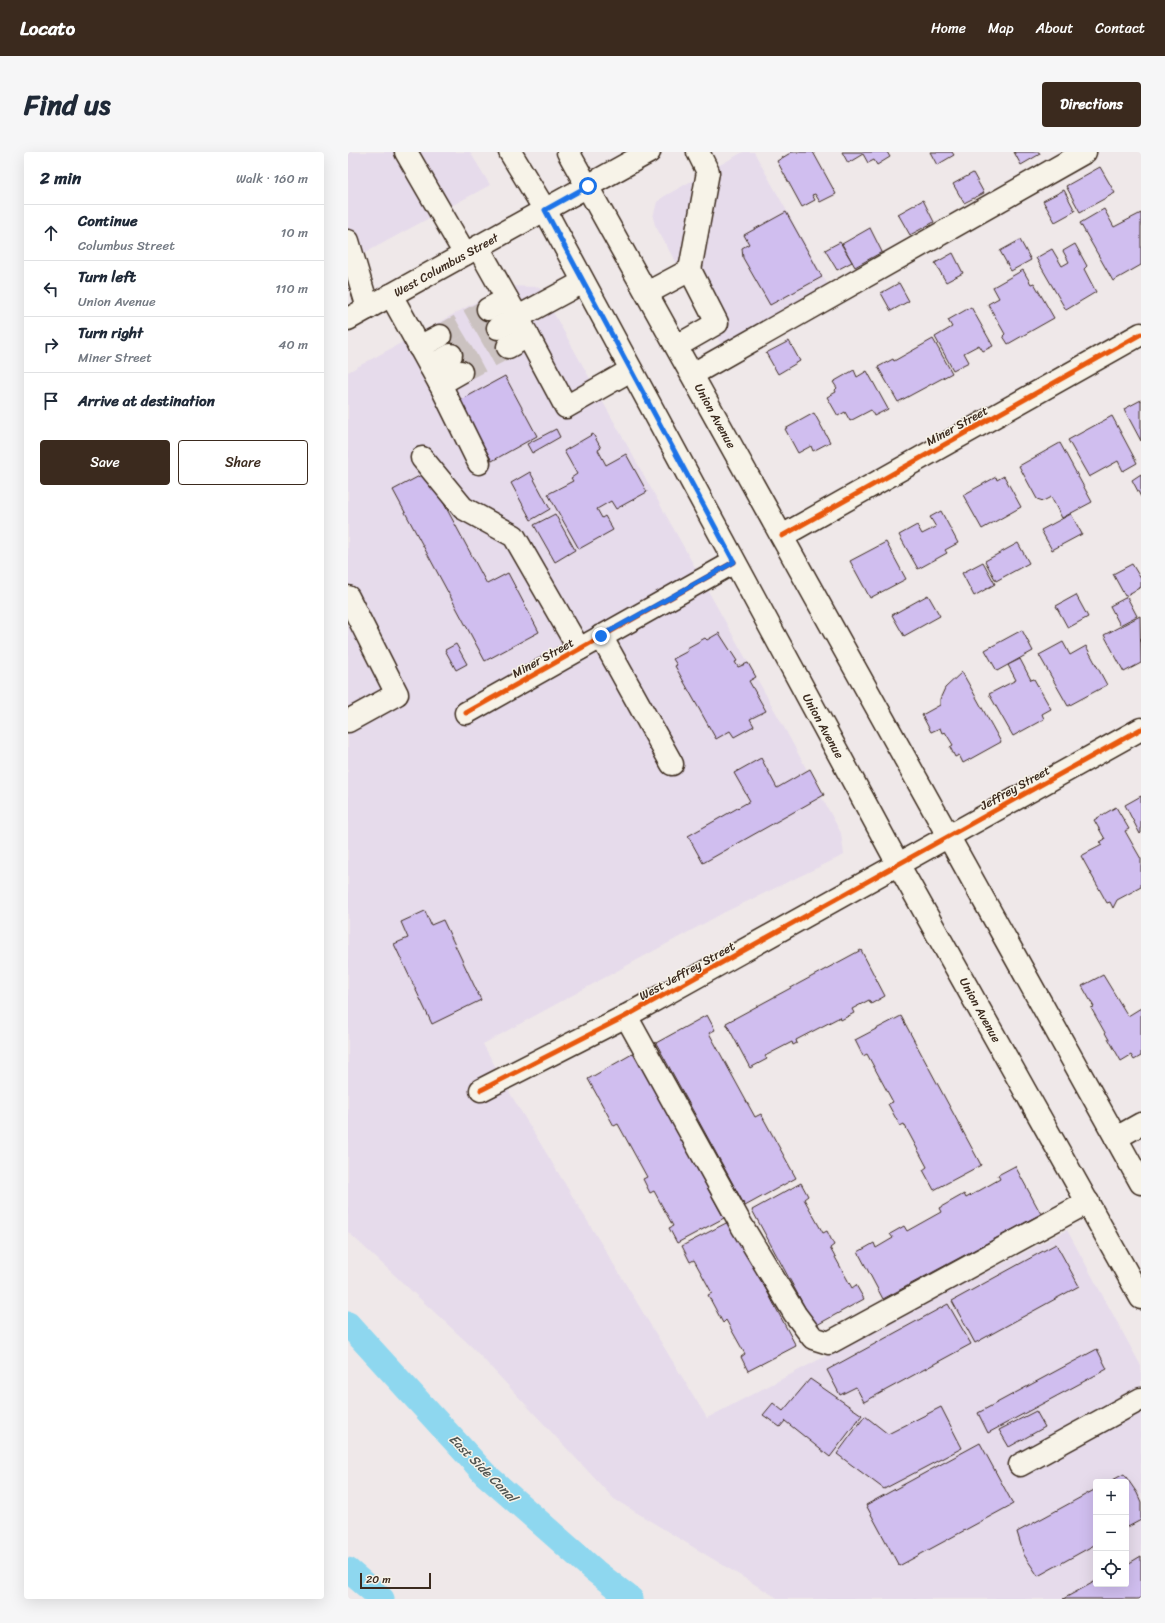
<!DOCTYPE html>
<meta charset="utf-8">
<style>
body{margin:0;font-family:Sriracha,sans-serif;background:#f6f6f7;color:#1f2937}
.controls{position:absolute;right:12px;bottom:12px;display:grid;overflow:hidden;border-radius:4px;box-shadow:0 4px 16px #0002}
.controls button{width:36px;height:36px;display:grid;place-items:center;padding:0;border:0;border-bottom:1px solid #e0e1e3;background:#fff;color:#1f2937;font:20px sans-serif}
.scale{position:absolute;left:12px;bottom:10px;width:71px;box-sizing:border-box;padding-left:4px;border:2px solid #3b2a1e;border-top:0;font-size:11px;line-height:14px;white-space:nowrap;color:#3b2a1e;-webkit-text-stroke:3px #f7f3e8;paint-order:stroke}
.stop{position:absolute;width:12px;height:12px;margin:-9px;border:3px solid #1a73e8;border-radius:50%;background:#fff}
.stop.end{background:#1a73e8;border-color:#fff;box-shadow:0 1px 4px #0008}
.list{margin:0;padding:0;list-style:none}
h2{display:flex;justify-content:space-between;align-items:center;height:52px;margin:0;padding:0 16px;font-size:17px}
h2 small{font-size:13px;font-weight:400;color:#747a83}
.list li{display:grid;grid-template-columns:26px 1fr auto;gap:12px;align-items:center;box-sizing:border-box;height:56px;padding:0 16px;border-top:1px solid #e0e1e3}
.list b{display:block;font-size:15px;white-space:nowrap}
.list p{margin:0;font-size:13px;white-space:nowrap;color:#747a83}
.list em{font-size:13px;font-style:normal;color:#747a83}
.actions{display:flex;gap:8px;padding:12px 16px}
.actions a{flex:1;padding:9px 0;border:1px solid #3b2a1e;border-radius:4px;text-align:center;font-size:14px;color:#3b2a1e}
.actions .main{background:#3b2a1e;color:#fff}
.icon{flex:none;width:22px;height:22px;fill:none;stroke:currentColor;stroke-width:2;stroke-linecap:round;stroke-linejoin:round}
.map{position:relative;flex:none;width:793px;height:1447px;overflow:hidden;border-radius:4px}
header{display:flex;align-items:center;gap:24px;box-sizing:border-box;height:56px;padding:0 20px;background:#3b2a1e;color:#fff}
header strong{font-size:19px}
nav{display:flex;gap:22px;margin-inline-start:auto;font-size:14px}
.intro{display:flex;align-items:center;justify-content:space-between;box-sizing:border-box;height:96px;padding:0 24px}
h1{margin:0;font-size:28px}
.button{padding:10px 18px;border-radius:4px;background:#3b2a1e;color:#fff;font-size:14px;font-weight:700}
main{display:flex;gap:24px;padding:0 24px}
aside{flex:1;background:#fff;border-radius:4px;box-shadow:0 4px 16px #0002}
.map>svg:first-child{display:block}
.built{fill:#e6dbeb;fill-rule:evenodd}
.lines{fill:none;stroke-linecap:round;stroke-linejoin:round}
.canal{stroke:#8ed7ef;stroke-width:25}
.building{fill:#d0beef;stroke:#3b2a1e}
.minor-tunnel{stroke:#cbc2c0;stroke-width:22;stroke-dasharray:22 11;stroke-linecap:butt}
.minor-casing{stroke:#3b2a1e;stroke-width:25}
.major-casing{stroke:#3b2a1e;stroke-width:25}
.minor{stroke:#f7f3e8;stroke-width:22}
.major{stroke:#f7f3e8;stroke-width:22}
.cycleway-casing{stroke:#f7f3e8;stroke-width:8}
.cycleway{stroke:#e8590c;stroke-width:5}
.route{stroke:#1a73e8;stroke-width:5}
.labels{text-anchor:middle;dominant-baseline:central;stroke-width:3;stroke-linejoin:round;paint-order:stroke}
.street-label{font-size:12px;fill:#3b2a1e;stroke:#f7f3e8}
.water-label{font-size:13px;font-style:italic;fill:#505552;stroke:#f7f3e8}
</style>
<header>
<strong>Locato</strong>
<nav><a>Home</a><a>Map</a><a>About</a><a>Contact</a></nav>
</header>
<div class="intro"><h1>Find us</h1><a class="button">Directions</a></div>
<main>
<aside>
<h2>2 min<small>Walk · 160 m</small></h2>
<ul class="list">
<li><svg class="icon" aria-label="ahead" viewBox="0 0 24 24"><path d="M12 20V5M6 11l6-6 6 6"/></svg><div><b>Continue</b><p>Columbus Street</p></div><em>10 m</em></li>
<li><svg class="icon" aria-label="left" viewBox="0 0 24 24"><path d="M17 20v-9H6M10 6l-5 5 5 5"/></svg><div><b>Turn left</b><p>Union Avenue</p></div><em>110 m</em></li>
<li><svg class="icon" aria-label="right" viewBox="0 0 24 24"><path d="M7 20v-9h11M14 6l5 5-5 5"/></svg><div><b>Turn right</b><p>Miner Street</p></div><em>40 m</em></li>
<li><svg class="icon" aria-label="arrive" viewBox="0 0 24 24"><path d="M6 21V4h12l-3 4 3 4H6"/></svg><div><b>Arrive at destination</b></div></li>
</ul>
<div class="actions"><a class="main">Save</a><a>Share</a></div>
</aside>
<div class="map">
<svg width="793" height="1447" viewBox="0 0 793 1447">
<rect width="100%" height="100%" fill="#efe8e9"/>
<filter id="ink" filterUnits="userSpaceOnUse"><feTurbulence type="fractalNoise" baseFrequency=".025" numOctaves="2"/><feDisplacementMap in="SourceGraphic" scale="8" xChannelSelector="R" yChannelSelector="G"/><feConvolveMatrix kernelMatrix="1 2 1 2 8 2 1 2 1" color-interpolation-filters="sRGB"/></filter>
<g filter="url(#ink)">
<g class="built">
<path d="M0,0H122L142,33L0,110Z"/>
<path d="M395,0H406L480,133L373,192L307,73L305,65L309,50L315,45Z"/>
<path d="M157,134L191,135L432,568L493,681L496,703L377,760L135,892L163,943L359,1266L719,1078L793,1214V1447H431L266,1347L124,1195L0,1080V220ZM748,1330H778V1432H748Z"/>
</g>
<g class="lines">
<g class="canal">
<path d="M0,1172L137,1322L247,1419L283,1447"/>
<path d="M0,1418L34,1447"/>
</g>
</g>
<g class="building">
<path d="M444,0H465L488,42L472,50L467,42L464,43L467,48L454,55L429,9Z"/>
<path d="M494,0H539L542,5L529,13L526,8L520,11L515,2L500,11Z"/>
<path d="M582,0H604L606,3L589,13Z"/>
<path d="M666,0H691L692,2L673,13Z"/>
<path d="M752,15L767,41L732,60L718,34Z"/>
<path d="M625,21L636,41L616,51L605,32Z"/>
<path d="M716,38L727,59L707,70L695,49Z"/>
<path d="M575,48L586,70L562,83L550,62Z"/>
<path d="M756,57L766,75L793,61V113L765,129L732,71Z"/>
<path d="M438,60L474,125L422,153L395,106L394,96L401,92L396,83Z"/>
<path d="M522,76L534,100L507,115L494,92Z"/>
<path d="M672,88L683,108L663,119L652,99Z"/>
<path d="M492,90L504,110L489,118L477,98Z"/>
<path d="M727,92L739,114L736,117L748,140L718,158L688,106L704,97L714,114L721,110L715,99Z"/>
<path d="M605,101L615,121L598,130L587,111Z"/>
<path d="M675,118L683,132L686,131L706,166L660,192L655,184L657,182L640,152L651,146L645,135Z"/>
<path d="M551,131L561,149L543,159L533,141Z"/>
<path d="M623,155L645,194L635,199L631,193L616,201L621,210L605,218L587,185L604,175L600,168Z"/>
<path d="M585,187L604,221L550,250L530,215L545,207L546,209Z"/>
<path d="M441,189L452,209L430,222L418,201Z"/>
<path d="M506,218L509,225L519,219L540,257L526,264L523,258L502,269L497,260L490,264L479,245L488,240L487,238L489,236L485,230Z"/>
<path d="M157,224L189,284L144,309L111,249Z"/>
<path d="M793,248V289L776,257Z"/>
<path d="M466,261L482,290L465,299L463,294L450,301L437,277Z"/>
<path d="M764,264L789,311L775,319L770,309L741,325L720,288Z"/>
<path d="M208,277L212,285L184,301L179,292Z"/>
<path d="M245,282L253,296L250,298L258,313L278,302L299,340L268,357L263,349L249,357L254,366L257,364L265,378L231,397L200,342L225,329L223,326L229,322L216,299Z"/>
<path d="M712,291L744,350L714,366L703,345L695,349L689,347L671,314Z"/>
<path d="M79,320L139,432L160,421L191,480L137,509L45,338Z"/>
<path d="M182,320L202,357L183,368L163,331Z"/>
<path d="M793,322V345L784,328Z"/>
<path d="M656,324L673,355L634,377L615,343L648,325L649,328Z"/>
<path d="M593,359L610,391L597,398L599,401L570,417L551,383L569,373L574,382L588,375L582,365Z"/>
<path d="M207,362L227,398L207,410L186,373Z"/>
<path d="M723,362L734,382L704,398L693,378Z"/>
<path d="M538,390L558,427L522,446L502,409Z"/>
<path d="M670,391L681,411L648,429L637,409Z"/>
<path d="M635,410L647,432L626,444L614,421Z"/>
<path d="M784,412L793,427V435L777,444L765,422Z"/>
<path d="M580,443L592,464L556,484L544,463Z"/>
<path d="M728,443L740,465L720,476L708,454Z"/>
<path d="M779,445L789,464L772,473L762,454Z"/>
<path d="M792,464L793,511L776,520L756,483Z"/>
<path d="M674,478L685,499L649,519L637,498Z"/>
<path d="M371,481L389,509L387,510L390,515L400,511L408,525L401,529L418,559L402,567L406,574L386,585L382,579L368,587L327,514L329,513L325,507L340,499L339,496L357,486L359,488Z"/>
<path d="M715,490L722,503L738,494L759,533L720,554L691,503Z"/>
<path d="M108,492L119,512L108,518L97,498Z"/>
<path d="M672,507L683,528L686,527L703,557L694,562L696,567L665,584L641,542L668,528L660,513Z"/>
<path d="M614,520L653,590L615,611L611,603L607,605L602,595L605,593L597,580L594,581L592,576L583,580L574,563L592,553V547L597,536Z"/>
<path d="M413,606L429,636L462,617L476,643L355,711L340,684L402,649L386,621Z"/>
<path d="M793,644V681L792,682L777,653Z"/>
<path d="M768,655L781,677L777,679L793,707V735L769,748L765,756L762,750L759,751L733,704L754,693L752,690L757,687L746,668Z"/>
<path d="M77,759L83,773L95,768L133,848L84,872L46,792L60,786L53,770Z"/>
<path d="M513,798L537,844L523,852L521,848L504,857L506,861L493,868L492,865L448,888L449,891L445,893L444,890L417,904L419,907L402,916L378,871Z"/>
<path d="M755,823L780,864L793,856V904L786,908L783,903L773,909L743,856L746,855L734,834Z"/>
<path d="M359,863L367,878L361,881L407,965L413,962L448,1026L397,1054L308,891Z"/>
<path d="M553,864L633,1013L586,1038L575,1018L579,1015L556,972L552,974L540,952L545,950L519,902L515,904L507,888Z"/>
<path d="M286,901L376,1066L329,1091L321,1076L325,1074L306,1039L302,1041L295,1027L299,1025L270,972L266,974L240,927Z"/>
<path d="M667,1014L693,1062L535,1147L510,1100L526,1091L528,1096L545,1086L542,1082L556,1074L559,1079L593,1060L591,1056L616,1042L618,1046L652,1027L650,1023Z"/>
<path d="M453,1031L460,1044L456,1047L475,1081L479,1079L486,1093L482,1096L504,1136L508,1133L516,1147L467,1174L404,1058Z"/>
<path d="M382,1069L448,1194L400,1219L393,1205L397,1202L378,1168L375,1171L360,1143L364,1141L346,1108L342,1110L334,1094Z"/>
<path d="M708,1092L731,1134L627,1191L604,1149Z"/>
<path d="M600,1152L623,1192L516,1250L508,1235L492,1243L479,1218Z"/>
<path d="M749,1197L759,1217L640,1281L630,1261Z"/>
<path d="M462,1227L514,1263L482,1305L437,1269L432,1275L415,1263L425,1251L435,1259Z"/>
<path d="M593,1255L614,1296L536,1337L489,1302L517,1264L540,1282Z"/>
<path d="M688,1259L697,1275L661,1295L651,1278Z"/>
<path d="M632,1291L665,1352L551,1414L518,1353Z"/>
<path d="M776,1322L789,1341L793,1350V1368L778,1376V1330H761Z"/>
<path d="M748,1337V1392L690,1424L676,1403L669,1380Z"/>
<path d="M793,1404V1447H715L748,1429V1432H778V1413Z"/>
</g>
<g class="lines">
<g class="minor-tunnel">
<path d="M92,184L140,157"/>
<path d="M103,203L150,176"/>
<path d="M113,220L160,195"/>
</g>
<defs>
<g id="minor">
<path d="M58,0L117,102"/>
<path d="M0,89L20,156"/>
<path d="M130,95L180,184L160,195"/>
<path d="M342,118L360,20L350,0"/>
<path d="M299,141L342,118L369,171L329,194"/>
<path d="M43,143L92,232L131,311"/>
<path d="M140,157L159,147"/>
<path d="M150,176L235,130"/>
<path d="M180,184L218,255L283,218"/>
<path d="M71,195L92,184"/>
<path d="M82,214L103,203"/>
<path d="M345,222L737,0"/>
<path d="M92,232L113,220"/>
<path d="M74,306L115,356L166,384L231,497"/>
<path d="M434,384L793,182"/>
<path d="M0,445L49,542L0,569"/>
<path d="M253,484L324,612"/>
<path d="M118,561L386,410"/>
<path d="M278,864L394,1074L447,1162L465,1186L481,1191L740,1050"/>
<path d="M133,938L278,864L793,577"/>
<path d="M768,986L793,972"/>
<path d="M672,1313L793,1247"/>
</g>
<g id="major">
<path d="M162,0L197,58L550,712L793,1146"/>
<path d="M220,0L793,1031"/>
<path d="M0,167L301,0"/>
</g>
</defs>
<use href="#minor" class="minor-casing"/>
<use href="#major" class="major-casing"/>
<use href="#minor" class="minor"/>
<use href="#major" class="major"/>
<defs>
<g id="cycleway">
<path d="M434,384L793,182"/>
<path d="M118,561L386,410"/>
<path d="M133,938L278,864L793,577"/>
</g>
</defs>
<use href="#cycleway" class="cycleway-casing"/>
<use href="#cycleway" class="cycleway"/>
</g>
</g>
<g class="lines" filter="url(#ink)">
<path class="route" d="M240,34L197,58L386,410L253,484"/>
</g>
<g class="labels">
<g class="street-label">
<text transform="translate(98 113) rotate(-29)">West Columbus Street</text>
<text transform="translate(367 264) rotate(61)">Union Avenue</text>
<text transform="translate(609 274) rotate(-29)">Miner Street</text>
<text transform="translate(195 506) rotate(-29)">Miner Street</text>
<text transform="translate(475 574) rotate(61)">Union Avenue</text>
<text transform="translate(667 636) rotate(-29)">Jeffrey Street</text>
<text transform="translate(339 819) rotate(-29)">West Jeffrey Street</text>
<text transform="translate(632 858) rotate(61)">Union Avenue</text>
</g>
<g class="water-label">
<text transform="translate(135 1316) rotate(45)">East Side Canal</text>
</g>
</g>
</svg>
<div class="controls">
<button>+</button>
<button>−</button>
<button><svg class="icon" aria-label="locate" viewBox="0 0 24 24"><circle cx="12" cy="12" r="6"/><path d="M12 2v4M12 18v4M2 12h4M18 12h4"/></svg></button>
</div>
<div class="scale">20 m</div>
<div class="stop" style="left:240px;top:34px"></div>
<div class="stop end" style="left:253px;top:484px"></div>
</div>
</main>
